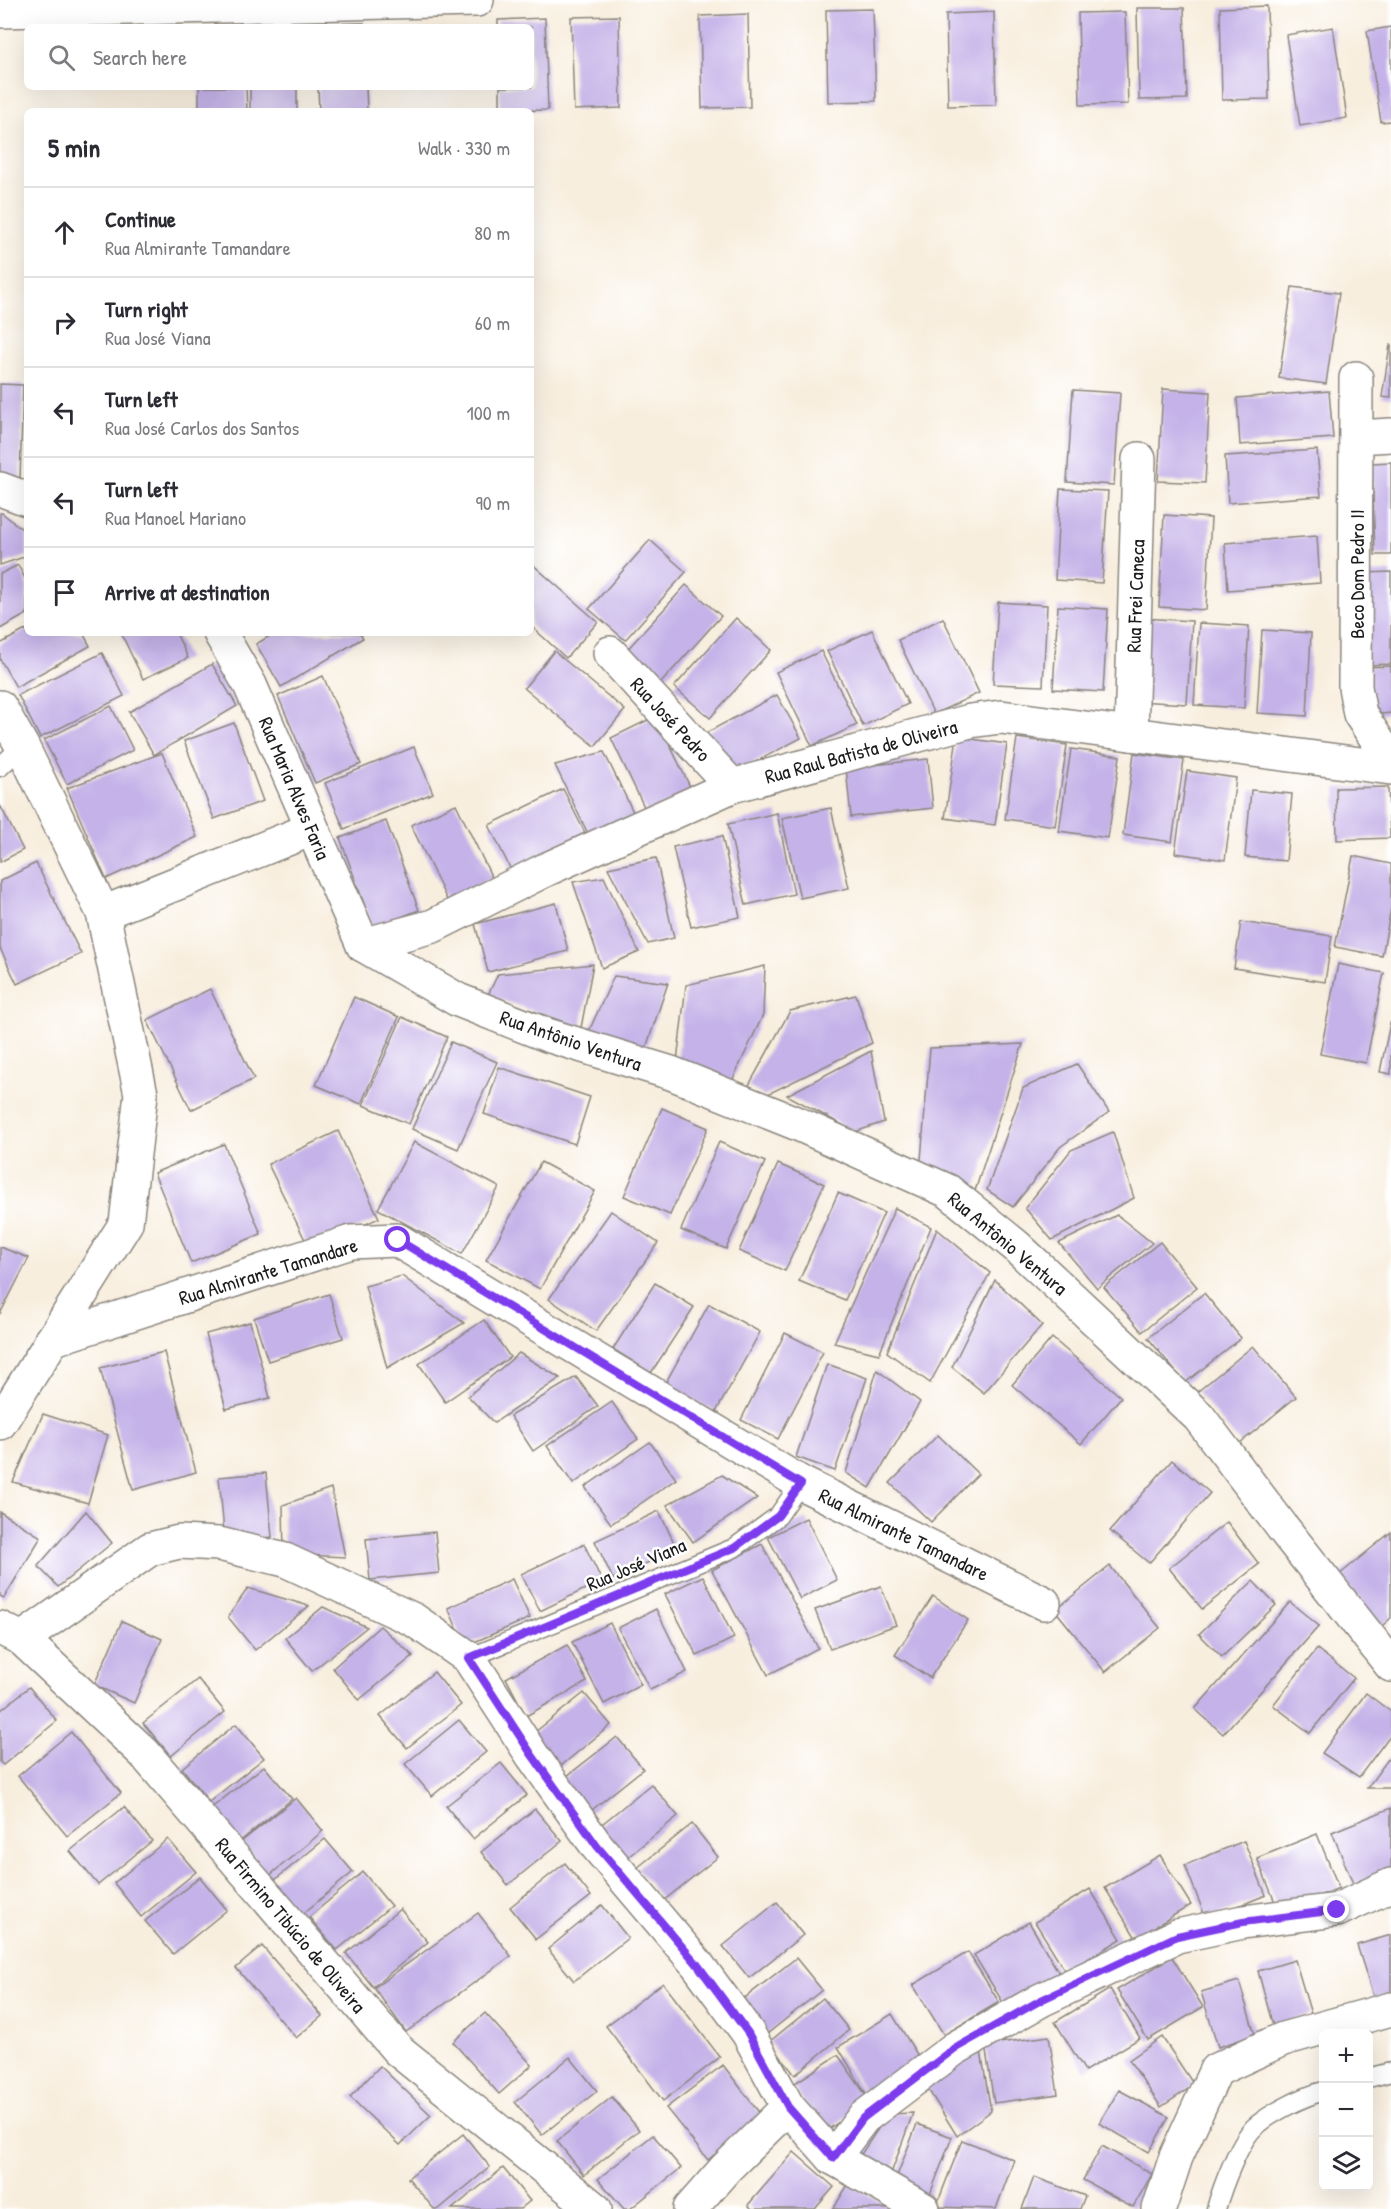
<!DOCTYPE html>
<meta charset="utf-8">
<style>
body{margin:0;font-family:"Patrick Hand",sans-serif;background:#f2f2f3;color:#2b2b33}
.controls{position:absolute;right:18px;bottom:18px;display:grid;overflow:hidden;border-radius:9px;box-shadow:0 6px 24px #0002}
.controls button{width:54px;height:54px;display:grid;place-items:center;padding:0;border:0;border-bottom:2px solid #e1e1e2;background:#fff;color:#2b2b33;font:30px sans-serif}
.stop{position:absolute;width:18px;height:18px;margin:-14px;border:4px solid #7c3aed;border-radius:50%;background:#fff}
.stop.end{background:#7c3aed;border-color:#fff;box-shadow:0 2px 6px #0008}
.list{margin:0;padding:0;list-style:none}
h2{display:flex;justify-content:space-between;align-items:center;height:78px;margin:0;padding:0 24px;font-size:26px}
h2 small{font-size:20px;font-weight:400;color:#7c7c81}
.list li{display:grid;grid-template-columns:39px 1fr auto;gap:18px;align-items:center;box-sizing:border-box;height:90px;padding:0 24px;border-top:2px solid #e1e1e2}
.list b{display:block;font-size:22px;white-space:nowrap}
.list p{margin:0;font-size:20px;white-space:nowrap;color:#7c7c81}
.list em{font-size:20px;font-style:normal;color:#7c7c81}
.icon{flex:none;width:33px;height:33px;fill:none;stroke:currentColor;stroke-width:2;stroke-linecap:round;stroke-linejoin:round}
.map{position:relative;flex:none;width:1391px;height:2209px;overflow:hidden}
.search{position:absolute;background:#fff;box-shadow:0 6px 24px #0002;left:24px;top:24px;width:510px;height:66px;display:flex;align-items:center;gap:15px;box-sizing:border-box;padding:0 21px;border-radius:9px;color:#7c7c81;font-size:22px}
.panel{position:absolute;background:#fff;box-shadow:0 6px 24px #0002;left:24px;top:108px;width:510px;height:528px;border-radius:9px}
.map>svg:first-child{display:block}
.building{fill:#c5b2e8}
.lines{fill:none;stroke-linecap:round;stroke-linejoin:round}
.service-casing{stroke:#8a857d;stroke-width:21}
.minor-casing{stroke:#8a857d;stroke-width:36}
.tertiary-casing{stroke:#8a857d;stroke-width:36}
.service{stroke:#fff;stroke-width:18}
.minor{stroke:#fff;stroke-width:33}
.tertiary{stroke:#fff;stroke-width:33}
.route{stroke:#7c3aed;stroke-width:8}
.labels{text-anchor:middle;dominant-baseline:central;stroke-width:5;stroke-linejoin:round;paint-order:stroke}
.street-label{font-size:20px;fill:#1c1c1c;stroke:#fff}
</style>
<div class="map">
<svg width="1391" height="2209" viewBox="0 0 1391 2209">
<rect width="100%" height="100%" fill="#fff"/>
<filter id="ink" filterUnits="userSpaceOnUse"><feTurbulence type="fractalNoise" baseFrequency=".0167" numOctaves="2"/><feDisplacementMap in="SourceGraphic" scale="12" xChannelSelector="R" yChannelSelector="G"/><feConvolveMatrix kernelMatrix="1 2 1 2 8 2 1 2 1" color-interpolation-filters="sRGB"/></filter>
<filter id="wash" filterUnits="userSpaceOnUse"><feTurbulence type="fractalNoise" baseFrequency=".008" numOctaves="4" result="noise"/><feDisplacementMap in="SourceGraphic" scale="24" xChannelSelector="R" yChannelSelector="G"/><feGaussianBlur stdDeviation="1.35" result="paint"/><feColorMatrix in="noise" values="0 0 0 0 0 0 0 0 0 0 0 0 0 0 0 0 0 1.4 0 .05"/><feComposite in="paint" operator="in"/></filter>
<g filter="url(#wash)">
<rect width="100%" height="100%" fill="#f8eede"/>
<g id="blocks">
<g class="building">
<path d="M1267,6L1269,99L1222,100L1220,8Z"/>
<path d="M1137,8H1184L1187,99L1139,100Z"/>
<path d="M873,9L876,101L828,102L826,10Z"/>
<path d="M994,12L996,105L948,106L946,14Z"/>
<path d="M1125,12L1128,104L1080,105L1078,13Z"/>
<path d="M748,14L750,107L702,108L700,16Z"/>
<path d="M619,16L621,108L574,110L571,17Z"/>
<path d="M545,18L548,110L500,111V87H531V27H498V20Z"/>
<path d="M364,23V27H317V24Z"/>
<path d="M1333,27L1347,118L1300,126L1286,35Z"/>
<path d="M1391,27V121L1381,122L1367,31Z"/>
<path d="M199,87H246L247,111H199Z"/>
<rect x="250" y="87" width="47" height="24"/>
<path d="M318,87H366L367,111H319Z"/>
<path d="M1292,287L1339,293L1326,384L1279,378Z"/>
<path d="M1390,345H1391V398L1382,397Z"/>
<path d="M0,384L23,385L20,480L0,479Z"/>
<path d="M1163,389L1210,392L1205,483L1158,481Z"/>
<path d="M1073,390L1120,393L1114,485L1067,482Z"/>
<path d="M1329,391L1333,438L1240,445L1237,398Z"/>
<path d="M1317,450L1321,496L1228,503L1225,456Z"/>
<path d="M1391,462V555H1375L1372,463Z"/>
<path d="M1060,489L1108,491L1102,583L1055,580Z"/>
<path d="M0,513H2L27,533V556L0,565Z"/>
<path d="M1164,515L1211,518L1206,610L1159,607Z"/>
<path d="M1317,536L1320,583L1228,590L1225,543Z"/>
<path d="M650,540L686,572L625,640L589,609Z"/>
<path d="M531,563L598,622L566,658L531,626Z"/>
<path d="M18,565L27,582V614L0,629V574Z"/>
<path d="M1391,572V664L1367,665L1365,573Z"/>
<path d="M686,585L721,616L660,684L624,653Z"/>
<path d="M998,602L1047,605L1043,686L993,684Z"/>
<path d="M1058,606L1108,609L1103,692L1053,689Z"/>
<path d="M736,618L771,650L710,718L674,687Z"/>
<path d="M943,618L979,693L934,714L898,640Z"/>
<path d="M1142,618L1192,621L1187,704L1138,701Z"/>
<path d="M1199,623L1249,626L1244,708L1194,705Z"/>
<path d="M27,629V633H83L90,646L16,687L0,659V644Z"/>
<path d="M872,630L908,704L863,726L827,651Z"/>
<path d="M1262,630L1311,633L1307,716L1257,713Z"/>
<path d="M121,633H176L188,658L143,679Z"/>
<path d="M275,633H360L363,638L281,687L256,644Z"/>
<path d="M554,651L625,710L595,746L524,688Z"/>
<path d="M821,651L857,725L812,746L776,672Z"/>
<path d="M102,653L124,696L40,738L18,695Z"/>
<path d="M212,664L237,706L154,755L129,712Z"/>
<path d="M1391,666V713L1371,715L1368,667Z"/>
<path d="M323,676L361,764L315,783L278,696Z"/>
<path d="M777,695L801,738L727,777L704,734Z"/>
<path d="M111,706L133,750L67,784L44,740Z"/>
<path d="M656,716L692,791L647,813L611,738Z"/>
<path d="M234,723L263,801L214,819L184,741Z"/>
<path d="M957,737L1007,744L995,825L945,818Z"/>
<path d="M1017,738L1067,745L1055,826L1005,819Z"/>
<path d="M414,747L433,793L344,829L325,783Z"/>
<path d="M1071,749L1120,756L1108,838L1059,831Z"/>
<path d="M604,752L636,818L591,840L555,765Z"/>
<path d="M162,753L197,837L106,879L67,788Z"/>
<path d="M1134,753L1184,760L1172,842L1123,835Z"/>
<path d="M928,759L933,808L851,817L846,768Z"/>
<path d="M1187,771L1236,778L1225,860L1175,853Z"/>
<path d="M1388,787L1390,838L1337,840L1336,788Z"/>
<path d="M563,789L585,833L511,870L489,825Z"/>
<path d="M1251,790L1292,794L1286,861L1245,857Z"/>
<path d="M456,804L492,878L447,900L411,825Z"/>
<path d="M0,805L23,850L0,862Z"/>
<path d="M831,808L849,888L800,898L782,818Z"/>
<path d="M777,813L794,894L746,905L728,824Z"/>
<path d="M386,821L419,910L373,928L340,838Z"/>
<path d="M722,836L740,917L691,927L673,847Z"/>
<path d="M1353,856L1391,864V908L1382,956L1335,947Z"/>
<path d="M656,858L674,938L648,944L608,868Z"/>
<path d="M36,863L81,954L17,984L0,948V881Z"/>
<path d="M604,877L639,952L602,968L573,882Z"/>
<path d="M556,903L568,951L488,972L475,924Z"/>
<path d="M1241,922L1332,936L1325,982L1234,968Z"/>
<path d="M593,964L581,1028L488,995L498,974Z"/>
<path d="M1338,964L1384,973L1366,1063L1320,1054Z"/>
<path d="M765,966L763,1015L732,1081L677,1062L686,985Z"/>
<path d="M614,976L668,983L645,1051L589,1031Z"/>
<path d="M210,989L254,1079L191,1110L147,1020Z"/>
<path d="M856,995L872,1043L764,1096L748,1087L790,1011Z"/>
<path d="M354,997L399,1017L361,1104L316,1085Z"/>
<path d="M402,1017L447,1037L409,1124L363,1105Z"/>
<path d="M1390,1023H1391V1074L1380,1072Z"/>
<path d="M451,1042L497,1062L458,1149L412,1129Z"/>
<path d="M1023,1044L974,1194L920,1172L930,1048Z"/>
<path d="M871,1051L884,1122L855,1132L787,1095Z"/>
<path d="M1077,1064L1109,1112L1060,1147L1013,1207L987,1190L1023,1088Z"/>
<path d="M499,1067L590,1097L575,1144L484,1114Z"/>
<path d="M662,1108L708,1128L670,1215L624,1196Z"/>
<path d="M338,1131L379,1218L310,1250L268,1164Z"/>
<path d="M1113,1132L1134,1198L1052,1240L1025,1208L1071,1150Z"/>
<path d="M414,1142L499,1187L462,1254L378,1209Z"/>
<path d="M719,1142L765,1162L726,1249L681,1230Z"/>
<path d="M224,1144L261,1234L191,1263L154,1173Z"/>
<path d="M541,1162L595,1191L540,1289L486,1260Z"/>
<path d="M778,1164L824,1184L785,1271L739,1251Z"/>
<path d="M838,1193L884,1213L845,1300L799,1281Z"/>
<path d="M895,1208L931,1227L879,1354L834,1343Z"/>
<path d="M611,1211L658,1243L596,1331L549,1299Z"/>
<path d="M1117,1215L1152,1243L1097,1288L1059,1243Z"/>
<path d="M937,1229L990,1273L930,1383L887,1352Z"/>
<path d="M1160,1242L1197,1287L1142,1332L1104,1287Z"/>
<path d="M0,1247L29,1258L0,1314Z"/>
<path d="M402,1276L464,1323L387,1368L365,1286Z"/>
<path d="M995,1280L1042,1325L984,1393L952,1367Z"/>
<path d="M655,1283L694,1307L651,1373L613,1349Z"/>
<path d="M1204,1293L1241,1338L1185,1383L1148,1338Z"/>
<path d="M329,1294L343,1338L268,1361L254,1318Z"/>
<path d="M709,1304L760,1332L716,1412L665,1384Z"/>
<path d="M484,1320L510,1357L445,1402L419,1364Z"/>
<path d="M250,1322L270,1398L226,1409L206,1334Z"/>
<path d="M785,1333L823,1352L778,1439L741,1420Z"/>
<path d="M1052,1338L1121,1397L1081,1444L1012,1385Z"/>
<path d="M1253,1346L1296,1397L1240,1443L1197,1392Z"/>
<path d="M164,1352L196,1472L133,1490L100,1368Z"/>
<path d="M519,1353L560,1378L494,1423L468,1396Z"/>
<path d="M827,1364L867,1378L835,1471L796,1457Z"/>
<path d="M877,1370L920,1402L870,1488L846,1473Z"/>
<path d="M576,1377L598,1406L533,1451L510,1416Z"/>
<path d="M612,1402L638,1439L573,1484L547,1446Z"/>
<path d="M43,1414L108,1435L88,1503L13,1482Z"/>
<path d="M938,1435L978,1474L931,1522L890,1483Z"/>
<path d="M650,1442L676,1479L611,1524L585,1487Z"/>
<path d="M1172,1460L1210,1493L1149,1563L1110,1531Z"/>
<path d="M266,1473L272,1537L225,1542L219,1477Z"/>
<path d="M722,1475L757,1498L693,1542L667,1505Z"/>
<path d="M331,1488L345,1557L284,1554L283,1505Z"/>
<path d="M86,1511L112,1543L58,1587L38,1566Z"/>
<path d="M659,1511L677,1549L613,1579L595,1541Z"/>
<path d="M0,1512L41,1537L4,1598L0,1596Z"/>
<path d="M806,1518L837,1580L800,1599L768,1537Z"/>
<path d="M1227,1522L1259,1564L1202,1609L1169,1568Z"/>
<path d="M435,1532L439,1573L370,1580L366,1539Z"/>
<path d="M1391,1532V1618L1382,1626L1339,1575Z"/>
<path d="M584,1544L602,1581L540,1611L521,1574Z"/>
<path d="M762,1544L818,1648L768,1675L712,1570Z"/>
<path d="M1110,1566L1160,1628L1105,1672L1055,1610Z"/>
<path d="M703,1576L734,1638L697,1656L665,1594Z"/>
<path d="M512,1579L530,1618L465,1646L448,1608Z"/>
<path d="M1253,1581L1276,1605L1222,1657L1199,1634Z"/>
<path d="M881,1586L896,1625L830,1649L815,1610Z"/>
<path d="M248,1588L309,1606L255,1650L228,1617Z"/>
<path d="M933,1596L968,1620L930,1678L895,1655Z"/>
<path d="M1290,1602L1319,1626L1223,1734L1195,1709Z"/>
<path d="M323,1607L367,1627L312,1671L285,1638Z"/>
<path d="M656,1609L687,1672L650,1690L618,1628Z"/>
<path d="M122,1621L162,1639L134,1703L94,1685Z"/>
<path d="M610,1623L641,1685L604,1704L572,1642Z"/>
<path d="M380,1626L413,1656L359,1700L333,1668Z"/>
<path d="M567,1645L587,1682L526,1716L506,1678Z"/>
<path d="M1317,1649L1354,1678L1310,1733L1273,1705Z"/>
<path d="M434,1672L461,1705L407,1748L380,1716Z"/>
<path d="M198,1679L225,1712L171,1756L143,1723Z"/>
<path d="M29,1687L57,1721L3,1765L0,1762V1711Z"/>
<path d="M584,1693L611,1725L557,1769L530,1736Z"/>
<path d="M1366,1693L1391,1712V1734L1359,1777L1322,1753Z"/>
<path d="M459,1720L486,1752L432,1796L405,1764Z"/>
<path d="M236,1724L264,1758L209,1802L182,1768Z"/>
<path d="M71,1732L121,1793L67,1836L18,1776Z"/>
<path d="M617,1737L643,1769L588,1813L562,1780Z"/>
<path d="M1391,1755V1788H1367Z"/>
<path d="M501,1763L527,1795L473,1839L446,1806Z"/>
<path d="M264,1766L292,1799L237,1844L209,1810Z"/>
<path d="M651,1784L678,1816L623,1861L597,1828Z"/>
<path d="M296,1798L323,1831L269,1876L241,1842Z"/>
<path d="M124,1807L152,1841L98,1885L70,1851Z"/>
<path d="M1391,1808V1871L1354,1886L1332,1832Z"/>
<path d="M535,1809L562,1841L508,1885L481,1852Z"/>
<path d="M692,1824L718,1857L663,1901L637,1868Z"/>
<path d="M1317,1834L1339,1888L1279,1912L1257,1858Z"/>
<path d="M168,1839L196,1872L141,1917L114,1883Z"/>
<path d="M325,1839L353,1872L299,1917L271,1883Z"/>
<path d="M1244,1841L1266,1895L1206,1919L1185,1865Z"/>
<path d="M1160,1855L1191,1905L1136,1938L1105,1888Z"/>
<path d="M565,1863L591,1896L536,1939L510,1907Z"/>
<path d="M363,1872L391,1906L337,1950L309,1917Z"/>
<path d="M200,1877L227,1910L173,1954L145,1921Z"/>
<path d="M1090,1889L1121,1939L1066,1972L1035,1922Z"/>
<path d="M777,1902L803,1935L749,1978L723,1946Z"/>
<path d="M602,1905L628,1938L574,1981L548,1949Z"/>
<path d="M400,1909L428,1942L373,1987L346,1953Z"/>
<path d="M478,1913L511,1956L406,2032L374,1988Z"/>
<path d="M1029,1922L1059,1973L1005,2006L974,1955Z"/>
<path d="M1391,1935V1994L1374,1999L1357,1945Z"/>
<path d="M262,1946L322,2016L296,2038L236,1968Z"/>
<path d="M968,1952L999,2002L944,2035L913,1985Z"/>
<path d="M1172,1957L1203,2007L1148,2040L1117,1990Z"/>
<path d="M796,1958L822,1990L767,2034L741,2001Z"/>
<path d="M1295,1960L1311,2014L1273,2026L1258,1971Z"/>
<path d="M1239,1981L1255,2035L1218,2047L1201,1992Z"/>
<path d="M663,1983L720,2057L663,2101L606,2026Z"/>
<path d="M1110,1989L1140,2038L1085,2071L1055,2022Z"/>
<path d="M823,1998L849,2030L795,2075L769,2042Z"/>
<path d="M485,2013L532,2065L499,2094L453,2042Z"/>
<path d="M892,2014L923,2064L868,2097L838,2047Z"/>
<path d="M1049,2036L1058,2094L994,2103L985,2045Z"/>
<path d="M1162,2037L1194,2085L1161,2107L1129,2060Z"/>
<path d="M981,2052L991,2111L957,2136L926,2086Z"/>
<path d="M838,2055L870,2101L824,2132L792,2085Z"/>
<path d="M570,2057L597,2091L542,2135L515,2102Z"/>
<path d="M723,2065L761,2115L708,2160L666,2108Z"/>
<path d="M380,2066L431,2115L400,2145L350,2097Z"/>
<path d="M1119,2090L1169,2117L1149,2152L1099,2123Z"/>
<path d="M612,2097L639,2130L584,2175L557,2141Z"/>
<path d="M913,2113L889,2179L853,2166L888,2114Z"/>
<path d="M917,2124L952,2137L927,2202L892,2189Z"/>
<path d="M463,2134L490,2167L439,2209H434L408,2178Z"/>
<path d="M653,2135L681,2168L630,2209H624L598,2179Z"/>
<path d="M962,2140L1014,2160L996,2209L936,2207Z"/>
<path d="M1102,2146L1152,2174L1133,2207L1083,2180Z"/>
<path d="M794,2152L834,2187L815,2209H752L748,2205Z"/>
<path d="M503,2168L530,2201L520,2209H452Z"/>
<path d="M1034,2177L1085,2196L1080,2209H1022Z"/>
<path d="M849,2183L892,2209H833Z"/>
</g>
</g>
</g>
<g filter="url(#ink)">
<use href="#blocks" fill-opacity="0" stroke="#8a857d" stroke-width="1.5"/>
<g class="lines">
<defs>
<g id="service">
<path d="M0,767L22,746"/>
<path d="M469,1658L734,1548L778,1516L801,1483"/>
<path d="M1368,2078L1391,2072"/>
<path d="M1216,2209C1222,2188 1240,2138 1257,2125C1273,2112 1304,2096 1324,2091"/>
</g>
<g id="minor">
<path d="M0,11L477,0"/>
<path d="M1356,378L1355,687L1360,714L1391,761"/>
<path d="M1357,437L1391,435"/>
<path d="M0,489L27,499"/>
<path d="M220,633L250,685L363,945"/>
<path d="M610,653L732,786"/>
<path d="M1131,734L1139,459"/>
<path d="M103,913L312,829"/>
<path d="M363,945L458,1000L547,1035L671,1073L798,1124L948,1191L1016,1246L1199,1417L1282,1527L1391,1665"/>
<path d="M363,945L433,926L545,870L732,786L970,721L1001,717L1391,768"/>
<path d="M51,1340L351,1242L397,1240L801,1483L1044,1603"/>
<path d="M0,1628L22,1639L144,1753L398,2050L595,2209"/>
<path d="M22,1639L150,1549L179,1542L219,1544L285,1560L414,1620L469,1658L532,1755L597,1846L697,1964L748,2033L788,2107L833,2158L923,2209"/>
<path d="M833,2158L863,2118L954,2049L1041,2000L1177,1936L1243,1922L1337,1910L1391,1885"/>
<path d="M690,2209L726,2168L788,2107"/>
<path d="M1159,2209L1176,2157L1216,2070L1283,2039L1391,2009"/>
</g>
<path id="tertiary" d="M0,707L22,746L103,913L141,1094L126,1223L0,1423"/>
</defs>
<use href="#service" class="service-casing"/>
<use href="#minor" class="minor-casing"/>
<use href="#tertiary" class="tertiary-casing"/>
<use href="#service" class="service"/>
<use href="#minor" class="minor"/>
<use href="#tertiary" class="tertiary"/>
</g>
</g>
<g class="lines" filter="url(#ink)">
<path class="route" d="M398,1240L801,1484L778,1516L734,1548L469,1658L532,1755L597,1846L697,1964L748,2033L788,2107L833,2158L863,2118L954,2049L1041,2000L1177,1936L1243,1922L1337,1910"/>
</g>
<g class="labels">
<g class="street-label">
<text transform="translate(1356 574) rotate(-90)">Beco Dom Pedro II</text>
<text transform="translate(1135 596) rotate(-88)">Rua Frei Caneca</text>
<text transform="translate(671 719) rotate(47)">Rua José Pedro</text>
<text transform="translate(861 751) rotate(-15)">Rua Raul Batista de Oliveira</text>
<text transform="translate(295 788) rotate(67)">Rua Maria Alves Faria</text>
<text transform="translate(571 1040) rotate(19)">Rua Antônio Ventura</text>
<text transform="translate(1008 1243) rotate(40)">Rua Antônio Ventura</text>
<text transform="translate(268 1271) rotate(-17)">Rua Almirante Tamandare</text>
<text transform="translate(904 1534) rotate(26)">Rua Almirante Tamandare</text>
<text transform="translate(636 1564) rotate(-23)">Rua José Viana</text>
<text transform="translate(291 1925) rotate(50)">Rua Firmino Tibúcio de Oliveira</text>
</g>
</g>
</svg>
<div class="controls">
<button>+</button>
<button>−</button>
<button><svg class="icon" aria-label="layers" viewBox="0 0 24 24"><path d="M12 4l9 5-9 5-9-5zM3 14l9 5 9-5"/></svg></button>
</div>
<div class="stop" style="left:398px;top:1240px"></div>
<div class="stop end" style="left:1337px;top:1910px"></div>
<div class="search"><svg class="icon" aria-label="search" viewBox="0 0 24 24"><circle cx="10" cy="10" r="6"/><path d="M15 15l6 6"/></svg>Search here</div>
<section class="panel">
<h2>5 min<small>Walk · 330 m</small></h2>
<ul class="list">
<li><svg class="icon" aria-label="ahead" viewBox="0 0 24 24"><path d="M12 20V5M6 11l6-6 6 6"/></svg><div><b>Continue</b><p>Rua Almirante Tamandare</p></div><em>80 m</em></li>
<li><svg class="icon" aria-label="right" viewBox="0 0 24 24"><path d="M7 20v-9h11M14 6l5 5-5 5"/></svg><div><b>Turn right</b><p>Rua José Viana</p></div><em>60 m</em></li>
<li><svg class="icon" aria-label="left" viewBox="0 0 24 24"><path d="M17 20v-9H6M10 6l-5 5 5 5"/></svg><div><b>Turn left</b><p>Rua José Carlos dos Santos</p></div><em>100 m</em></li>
<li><svg class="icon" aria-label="left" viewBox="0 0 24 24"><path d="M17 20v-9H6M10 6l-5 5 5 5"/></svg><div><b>Turn left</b><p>Rua Manoel Mariano</p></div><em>90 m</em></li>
<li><svg class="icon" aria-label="arrive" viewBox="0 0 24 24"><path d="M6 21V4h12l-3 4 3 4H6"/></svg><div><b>Arrive at destination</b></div></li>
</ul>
</section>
</div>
